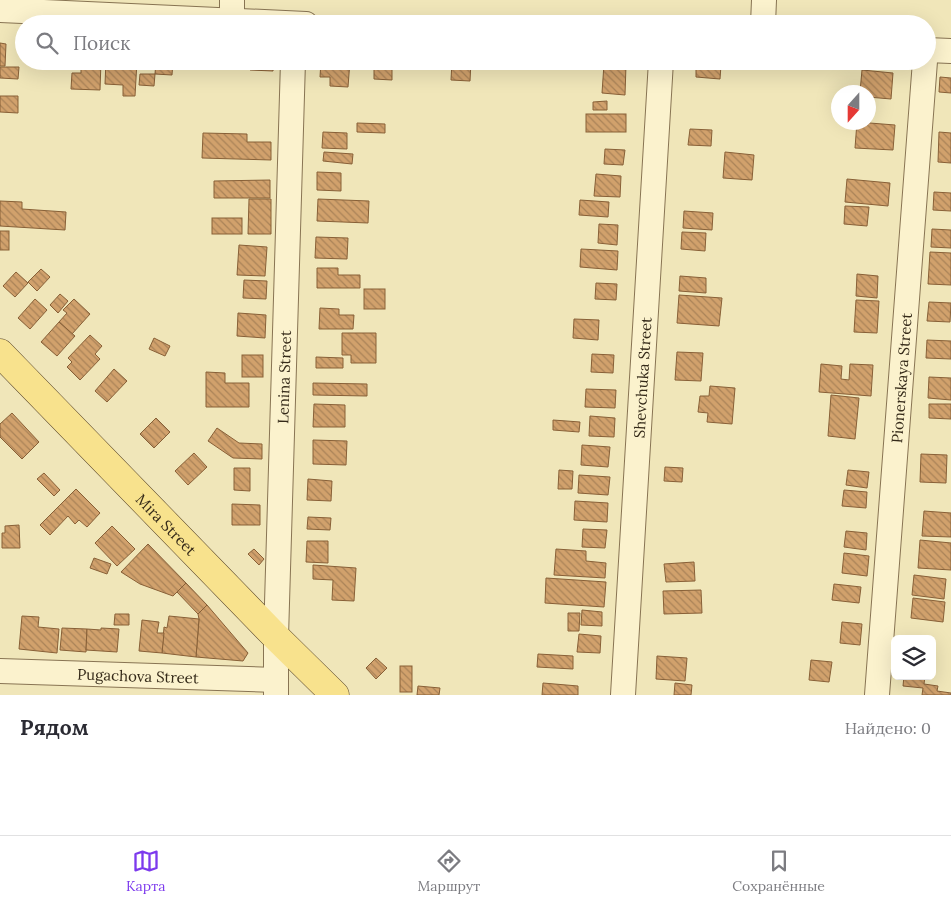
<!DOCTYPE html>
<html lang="ru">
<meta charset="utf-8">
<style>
body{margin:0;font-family:Lora,serif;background:#f2f2f3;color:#2b2b33}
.controls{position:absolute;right:15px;bottom:15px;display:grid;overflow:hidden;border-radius:8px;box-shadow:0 5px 20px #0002}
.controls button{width:45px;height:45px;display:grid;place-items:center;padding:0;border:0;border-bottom:1px solid #e1e1e2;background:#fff;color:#2b2b33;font:25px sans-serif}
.compass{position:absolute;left:831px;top:85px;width:45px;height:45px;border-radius:50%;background:#fff;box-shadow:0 5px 20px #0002;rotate:201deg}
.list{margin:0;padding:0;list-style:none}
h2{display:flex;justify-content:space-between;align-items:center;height:65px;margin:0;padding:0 20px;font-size:21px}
h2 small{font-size:16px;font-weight:400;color:#7c7c81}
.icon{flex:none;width:28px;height:28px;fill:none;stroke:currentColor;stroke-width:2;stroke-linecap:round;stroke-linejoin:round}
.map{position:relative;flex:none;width:951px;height:695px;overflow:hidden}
.search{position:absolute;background:#fff;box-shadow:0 5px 20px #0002;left:15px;right:15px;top:15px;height:55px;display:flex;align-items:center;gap:12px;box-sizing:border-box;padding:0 18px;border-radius:28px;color:#7c7c81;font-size:19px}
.sheet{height:140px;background:#fff}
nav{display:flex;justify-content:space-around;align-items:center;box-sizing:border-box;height:70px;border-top:1px solid #e1e1e2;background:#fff;font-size:14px;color:#7c7c81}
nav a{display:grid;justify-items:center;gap:2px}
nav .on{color:#7c3aed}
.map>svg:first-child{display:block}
.building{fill:url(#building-back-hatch);stroke:#886037}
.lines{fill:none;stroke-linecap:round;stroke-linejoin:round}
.minor-casing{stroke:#887453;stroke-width:26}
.major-casing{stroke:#544128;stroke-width:29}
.minor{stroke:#fbf2cd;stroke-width:24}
.major{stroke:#f8e28d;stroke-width:28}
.labels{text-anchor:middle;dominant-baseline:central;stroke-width:4.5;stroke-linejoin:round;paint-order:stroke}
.street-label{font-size:15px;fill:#352a19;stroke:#f7efc9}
</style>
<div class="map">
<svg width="951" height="695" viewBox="0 0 951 695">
<defs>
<pattern id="building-back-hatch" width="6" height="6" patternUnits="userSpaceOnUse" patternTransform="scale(1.25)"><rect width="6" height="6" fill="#d1a16c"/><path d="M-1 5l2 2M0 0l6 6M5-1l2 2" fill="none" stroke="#aa8358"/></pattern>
</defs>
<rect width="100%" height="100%" fill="#f0e6b9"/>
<g class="building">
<path d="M0,43L6,44L5,66H0Z"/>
<path d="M81,61H101L100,90L71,89L72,73H81Z"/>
<path d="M106,61H137L135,96H123V85L105,84Z"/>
<path d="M156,61H173L172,75L155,74Z"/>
<path d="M250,61H274L273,71L250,70Z"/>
<path d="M321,61H350L348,87L330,86V77H320Z"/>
<path d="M374,61H392V80L374,79Z"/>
<path d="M452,61H471L470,81L451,80Z"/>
<path d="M604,64L626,65L625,95L602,93Z"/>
<path d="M696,64L721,65L720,79L696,77Z"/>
<path d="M0,67H19L18,79L0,78Z"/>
<path d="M862,70L893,73L891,99L868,97V92H860Z"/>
<path d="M140,74H155L154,86L139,85Z"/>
<path d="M940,77L951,78V93L939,92Z"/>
<path d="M0,96H18V113L0,112Z"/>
<path d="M607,101V110H593V102Z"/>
<rect x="586" y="114" width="40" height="18"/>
<path d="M857,122L895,125L893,150L855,148Z"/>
<path d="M357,123L385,124V133L357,132Z"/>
<path d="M690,129L712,130L711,146L688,145Z"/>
<path d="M323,132L347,133V149L322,148Z"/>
<path d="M939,132L951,133V163L938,162Z"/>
<path d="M203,133L247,134V142H271V160L202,158Z"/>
<path d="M605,149L625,150L623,165L604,164Z"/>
<path d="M324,152L353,154L352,164L323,161Z"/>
<path d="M725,152L754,155L752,180L723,178Z"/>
<path d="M317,172L341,173V191L317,190Z"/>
<path d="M596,174L621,176L620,197L594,196Z"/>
<path d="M847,179L890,183L888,206L845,202Z"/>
<path d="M270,180V198H214V181Z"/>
<path d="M934,192L951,193V211L933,210Z"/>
<path d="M249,199H271V234H248Z"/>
<path d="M318,199L369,201L368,223L317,221Z"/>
<path d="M580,200L609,202L608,217L579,215Z"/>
<path d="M0,201L22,202V209L66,212L65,230L0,226Z"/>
<path d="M845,206L869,207L867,226L844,224Z"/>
<path d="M684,211L713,213L712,230L683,228Z"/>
<rect x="212" y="218" width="30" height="16"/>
<path d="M599,224L618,225L617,245L598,243Z"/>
<path d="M932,229L951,230V248L931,247Z"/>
<rect x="0" y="231" width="9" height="19"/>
<path d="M682,232L706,233L705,251L681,249Z"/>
<path d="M316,237L348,238L347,259L315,258Z"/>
<path d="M239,245L267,247L265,276L237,275Z"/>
<path d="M581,249L618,251L617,270L580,267Z"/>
<path d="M930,252L951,253V285L928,284Z"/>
<path d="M317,268H338V275H360V288H317Z"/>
<path d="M41,269L50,277L37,291L28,282Z"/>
<path d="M16,272L28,283L15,297L3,286Z"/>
<path d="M857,274L878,276L877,298L856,296Z"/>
<path d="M680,276L706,278V293L679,291Z"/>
<path d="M244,280L267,281L266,299L243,298Z"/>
<path d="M596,283L617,284L616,300L595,299Z"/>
<rect x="364" y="289" width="21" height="20"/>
<path d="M60,294L68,301L58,313L50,305Z"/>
<path d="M679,295L722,298L719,326L677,323Z"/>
<path d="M35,299L47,310L30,329L18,318Z"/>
<path d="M74,299L90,314L72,334L59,322L67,313L63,310Z"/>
<path d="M856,300L879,301L877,333L854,332Z"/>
<path d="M929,302L951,303L950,322L927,321Z"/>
<path d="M320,308L339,309V315H354L353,329H319Z"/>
<path d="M238,313L266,315L265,338L237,336Z"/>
<path d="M574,319L599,320L598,340L573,338Z"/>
<path d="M59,322L75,336L57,356L41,342Z"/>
<path d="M342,333H376V363H351V355H342Z"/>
<path d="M90,335L102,346L95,354L100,359L80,380L67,367L72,362L68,358Z"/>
<path d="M154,338L170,346L165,356L149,349Z"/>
<path d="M927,340L951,341V359L926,358Z"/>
<path d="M677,352L703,353L701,381L675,380Z"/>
<path d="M592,354L614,355L613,373L591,372Z"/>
<rect x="242" y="355" width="21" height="22"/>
<path d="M316,357L343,358V368H316Z"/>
<path d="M821,364L842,366L841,379L849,380L850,364L873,365L871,396L819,392Z"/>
<path d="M114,369L127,381L107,402L95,391Z"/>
<path d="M206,372L225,373V383H249V407H206Z"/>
<path d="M929,377L951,378V400L928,398Z"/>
<path d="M313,383L367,384V396L313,395Z"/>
<path d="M710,386L735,388L732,424L707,422L708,413L698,412L700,396H709Z"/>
<path d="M586,389L616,390L615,408L585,407Z"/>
<path d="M831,395L859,398L855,439L828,436Z"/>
<path d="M314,404L345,405V427H313Z"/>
<path d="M929,404H951V419L929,418Z"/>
<path d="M12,413L39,442L22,459L0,437V424Z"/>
<path d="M590,416L615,418L614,437L589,436Z"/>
<path d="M156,418L170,432L154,448L140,434Z"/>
<path d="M553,420L580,422L579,432L553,430Z"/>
<path d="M217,428L239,443L262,444V459L233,458L208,441Z"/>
<path d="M313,440L347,441L346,465L313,464Z"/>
<path d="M582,445L610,447L608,467L581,465Z"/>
<path d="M194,453L207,467L188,485L175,471Z"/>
<path d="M921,454L947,455L946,483L920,482Z"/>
<path d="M665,467L683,468L682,482L664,481Z"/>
<path d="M234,468H250V491L234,490Z"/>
<path d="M559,470L573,471L572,489H558Z"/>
<path d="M848,470L869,472L867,488L846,485Z"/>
<path d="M44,473L60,490L54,496L37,479Z"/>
<path d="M579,475L610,477L608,495L578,493Z"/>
<path d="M308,479L332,481L331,501L307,500Z"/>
<path d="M76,489L100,513L87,527L79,520L75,524L68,516L50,535L40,525Z"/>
<path d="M844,490L867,492L866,508L842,506Z"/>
<path d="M575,501L608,503L607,522L574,520Z"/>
<path d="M232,504L260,505V525H232Z"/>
<path d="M924,511L951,513V537L922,536Z"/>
<path d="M308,517L331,518L330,530L307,529Z"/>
<path d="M19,525L20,548H2V533H5V526Z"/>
<path d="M112,526L135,549L117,566L95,543Z"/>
<path d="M583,529L607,530L605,548L582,547Z"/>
<path d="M846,531L867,533L866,550L844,547Z"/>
<path d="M920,540L951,543V570L918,568Z"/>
<path d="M307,541H328V563L306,562Z"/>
<path d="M148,544L186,583L173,596L140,584L121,572Z"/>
<path d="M254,549L264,559L259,565L248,554Z"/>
<path d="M556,549L586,551V561L606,563L605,578L554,575Z"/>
<path d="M844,553L869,556L867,576L842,573Z"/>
<path d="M94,558L111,564L107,574L90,568Z"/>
<path d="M694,562L695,581L666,582L664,564Z"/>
<path d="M313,565L356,568L354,601L332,600L333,580L313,579Z"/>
<path d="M914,575L946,579L944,599L912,595Z"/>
<path d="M546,578L606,582L604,607L545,603Z"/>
<path d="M186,583L207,605L198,614L177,592Z"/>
<path d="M834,584L861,587L859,603L832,600Z"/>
<path d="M701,590L702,613L664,614L663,591Z"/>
<path d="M913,598L945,602L943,622L911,618Z"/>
<path d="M207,605L248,653L243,661L196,657L199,619L198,614Z"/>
<path d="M582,610L602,612V626L581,625Z"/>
<path d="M568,613H580L579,631H568Z"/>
<path d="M115,614H129V625H114Z"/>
<path d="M22,616L39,617L38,627L59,629L57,653L19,649Z"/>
<path d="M169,616L199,619L196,657L162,653L164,627L167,628Z"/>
<path d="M142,620L159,622L157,633H164L162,653L139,651Z"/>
<path d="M842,622L862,624L860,645L840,643Z"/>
<path d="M62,628L87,629L86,652L60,650Z"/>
<path d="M101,628L119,629L117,652L86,650L87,629L101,630Z"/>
<path d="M579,634L601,636L600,653L577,652Z"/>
<path d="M538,654L573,656V669L537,667Z"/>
<path d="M657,656L687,658L685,681L656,679Z"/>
<path d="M376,658L387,668L376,679L366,668Z"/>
<path d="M811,660L832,662L829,682L809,680Z"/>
<rect x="400" y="666" width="12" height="26"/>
<path d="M904,676H925L924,684L938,686L937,691L951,693V695H922L923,688L903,686Z"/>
<path d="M543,683L578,686V695H542Z"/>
<path d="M675,683L692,685L691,695H674Z"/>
<path d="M418,686L440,688L439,695H417Z"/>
</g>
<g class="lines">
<defs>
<g id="minor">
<path d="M232,0V21"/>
<path d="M0,10L306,24"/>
<path d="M763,24L764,0"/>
<path d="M927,50L951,51"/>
<path id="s1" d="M0,671L276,680"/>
<path id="s2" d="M276,695V637L293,61"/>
<path id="s3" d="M623,695L661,61"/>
<path id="s4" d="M877,695L925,61"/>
</g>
<g id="major">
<path id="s5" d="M0,353L276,637L335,695"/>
</g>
</defs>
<use href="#minor" class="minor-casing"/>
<use href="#major" class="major-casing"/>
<use href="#minor" class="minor"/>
<use href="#major" class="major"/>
</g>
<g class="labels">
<g class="street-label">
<text stroke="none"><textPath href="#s2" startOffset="318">Lenina Street</textPath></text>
<text stroke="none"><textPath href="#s3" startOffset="318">Shevchuka Street</textPath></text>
<text stroke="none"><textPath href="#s4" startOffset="318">Pionerskaya Street</textPath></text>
<text stroke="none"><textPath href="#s5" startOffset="239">Mira Street</textPath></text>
<text stroke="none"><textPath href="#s1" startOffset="138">Pugachova Street</textPath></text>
</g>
</g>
</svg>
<div class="controls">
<button><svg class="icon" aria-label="layers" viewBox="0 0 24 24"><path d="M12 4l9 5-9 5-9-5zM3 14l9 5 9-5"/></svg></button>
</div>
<svg class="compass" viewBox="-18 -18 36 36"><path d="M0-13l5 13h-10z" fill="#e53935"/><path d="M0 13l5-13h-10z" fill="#7c7c81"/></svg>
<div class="search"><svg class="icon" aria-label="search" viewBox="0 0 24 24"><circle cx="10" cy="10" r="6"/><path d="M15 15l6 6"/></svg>Поиск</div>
</div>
<section class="sheet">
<h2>Рядом<small>Найдено: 0</small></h2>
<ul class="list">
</ul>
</section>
<nav>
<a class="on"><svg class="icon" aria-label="map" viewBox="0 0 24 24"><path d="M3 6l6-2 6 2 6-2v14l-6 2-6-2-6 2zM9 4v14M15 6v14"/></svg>Карта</a>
<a><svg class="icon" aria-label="directions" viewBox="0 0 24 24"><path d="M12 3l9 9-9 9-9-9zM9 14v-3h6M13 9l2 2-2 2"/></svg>Маршрут</a>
<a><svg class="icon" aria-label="saved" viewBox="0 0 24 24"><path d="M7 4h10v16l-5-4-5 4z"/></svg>Сохранённые</a>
</nav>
